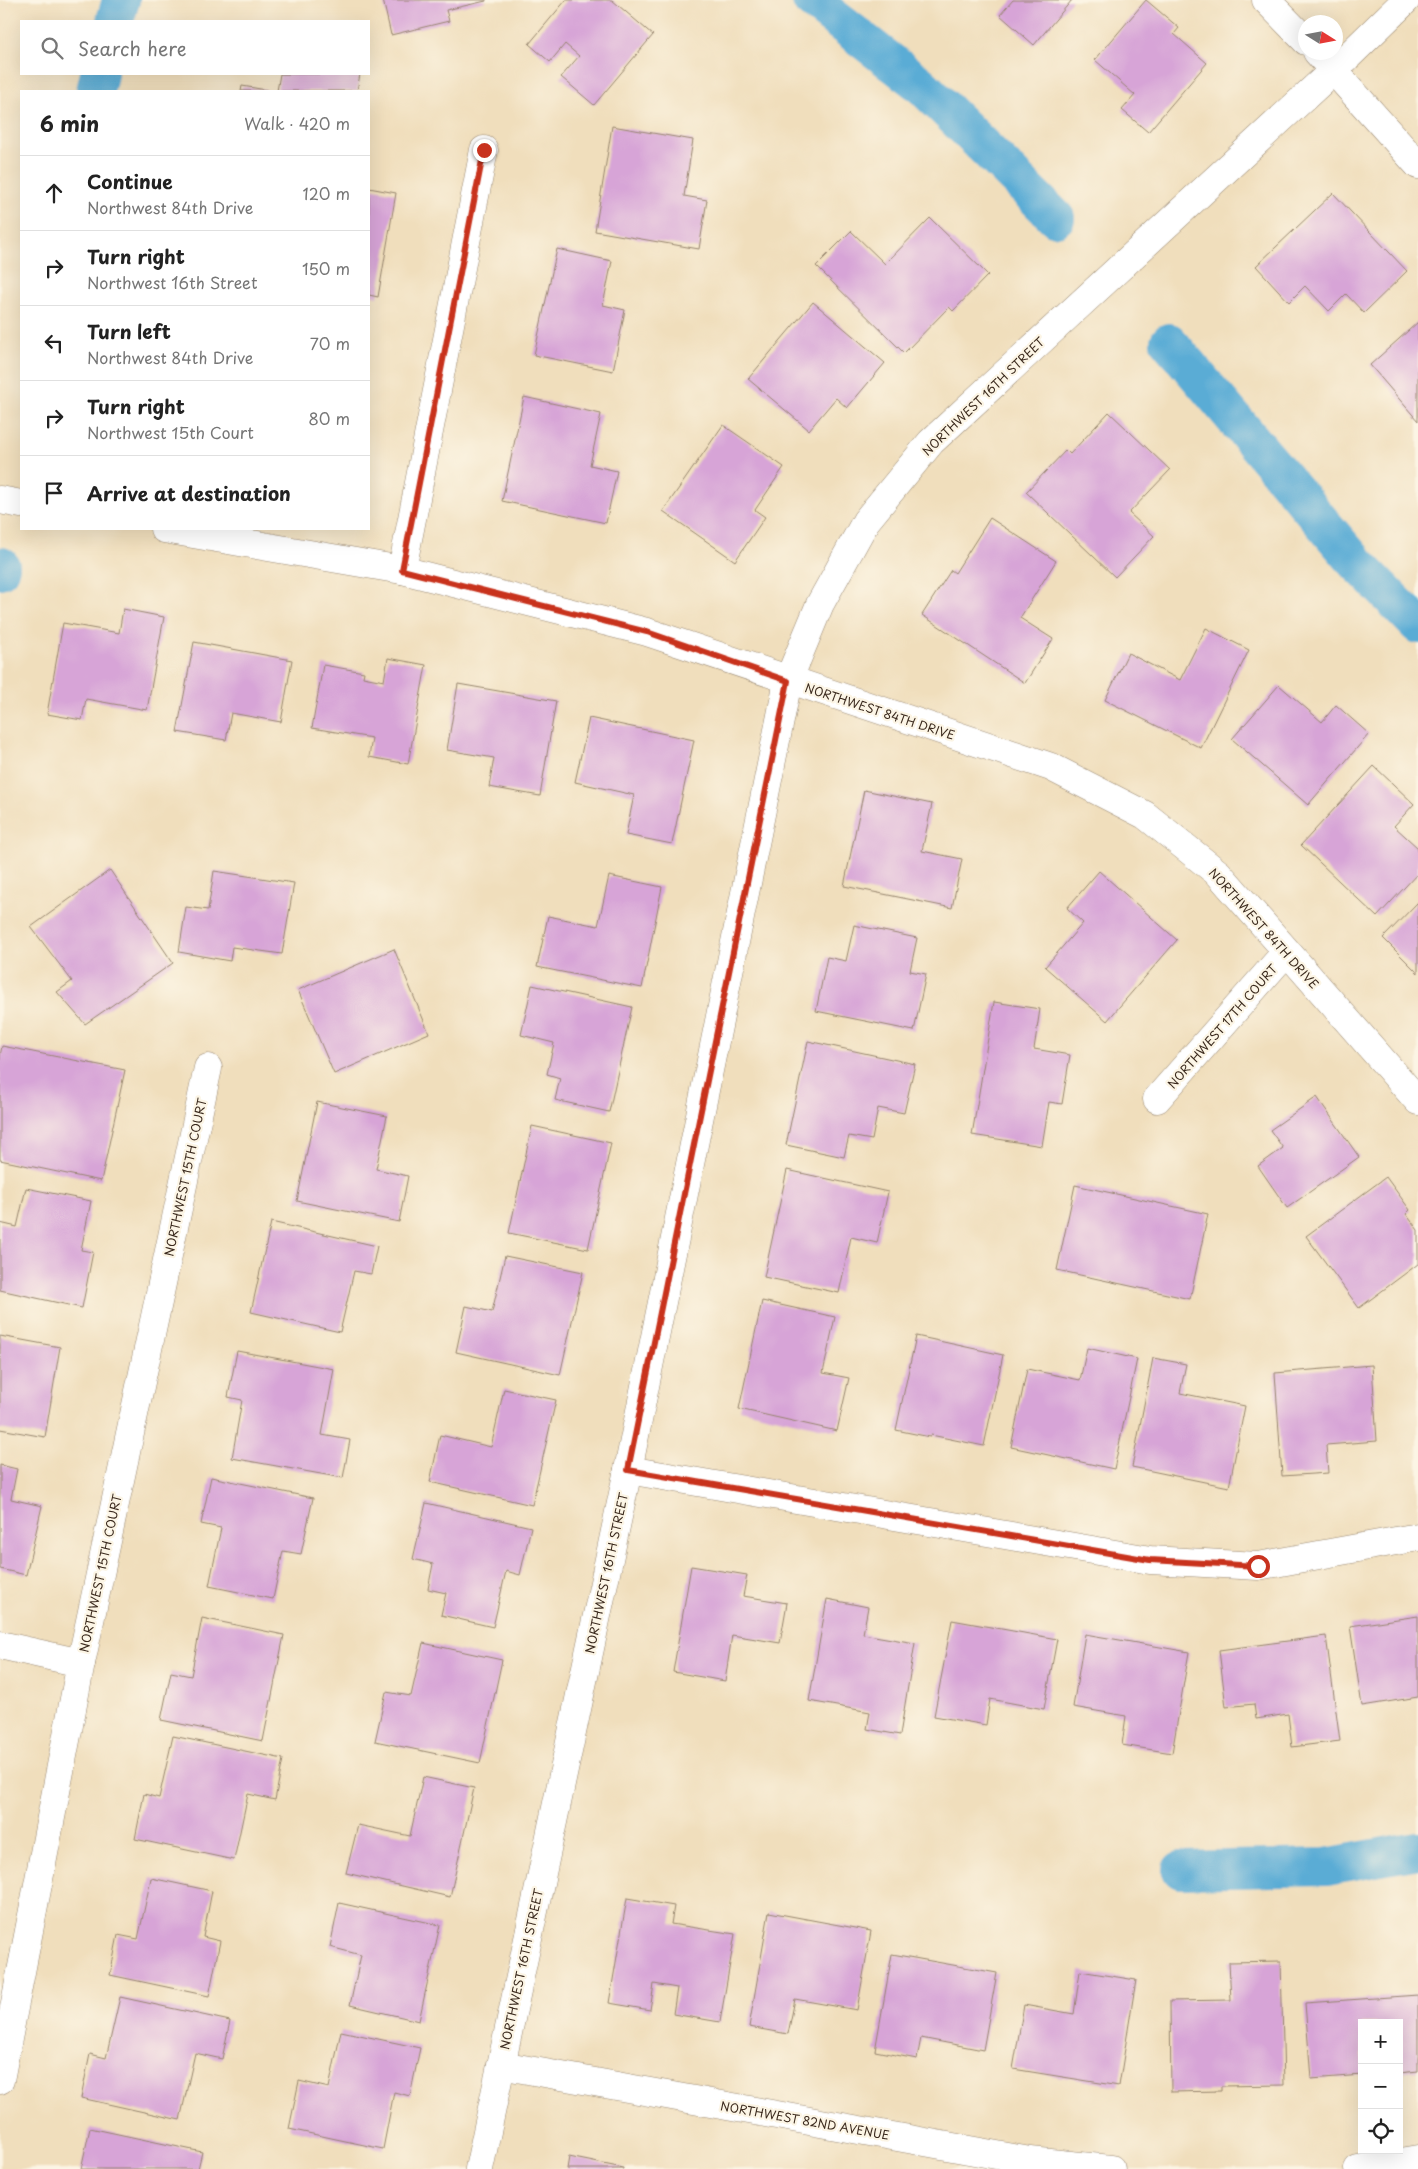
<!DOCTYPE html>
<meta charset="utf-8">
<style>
body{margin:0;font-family:"Playpen Sans",sans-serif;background:#f6f6f6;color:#222}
.controls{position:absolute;right:15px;bottom:15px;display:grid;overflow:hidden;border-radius:0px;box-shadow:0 5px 20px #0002}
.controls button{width:45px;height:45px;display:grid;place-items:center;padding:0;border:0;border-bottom:1px solid #e0e0e0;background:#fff;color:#222;font:25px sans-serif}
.compass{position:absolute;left:1298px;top:15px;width:45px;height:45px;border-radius:50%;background:#fff;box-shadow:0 5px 20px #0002;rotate:101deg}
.stop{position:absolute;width:15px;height:15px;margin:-11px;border:4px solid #c8321e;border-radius:50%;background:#fff}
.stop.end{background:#c8321e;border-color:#fff;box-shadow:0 1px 5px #0008}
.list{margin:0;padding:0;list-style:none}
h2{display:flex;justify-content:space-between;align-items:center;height:65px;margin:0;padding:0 20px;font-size:21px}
h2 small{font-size:16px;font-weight:400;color:#767676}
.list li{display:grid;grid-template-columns:32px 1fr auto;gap:15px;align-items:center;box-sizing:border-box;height:75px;padding:0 20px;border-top:1px solid #e0e0e0}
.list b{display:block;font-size:19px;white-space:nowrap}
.list p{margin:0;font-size:16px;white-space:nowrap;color:#767676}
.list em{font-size:16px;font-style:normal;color:#767676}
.icon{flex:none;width:28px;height:28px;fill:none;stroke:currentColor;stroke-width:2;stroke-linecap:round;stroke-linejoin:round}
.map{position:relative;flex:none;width:1418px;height:2169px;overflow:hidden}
.search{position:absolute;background:#fff;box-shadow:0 5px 20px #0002;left:20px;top:20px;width:350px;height:55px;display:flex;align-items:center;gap:12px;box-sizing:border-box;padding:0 18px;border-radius:0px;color:#767676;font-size:19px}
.panel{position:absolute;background:#fff;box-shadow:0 5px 20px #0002;left:20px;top:90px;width:350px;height:440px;border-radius:0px}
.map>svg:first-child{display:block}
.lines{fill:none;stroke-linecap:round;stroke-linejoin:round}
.canal{stroke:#5aacd5;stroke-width:38}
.building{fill:#d7a4d7}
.street-casing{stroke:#96846d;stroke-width:29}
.street{stroke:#fff;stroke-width:28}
.route{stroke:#c8321e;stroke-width:6}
.labels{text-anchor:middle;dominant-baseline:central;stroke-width:4.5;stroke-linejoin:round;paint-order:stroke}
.street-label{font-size:12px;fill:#3b2a1e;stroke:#fcf5e5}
</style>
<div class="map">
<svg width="1418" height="2169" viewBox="0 0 1418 2169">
<rect width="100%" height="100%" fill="#fcf5e5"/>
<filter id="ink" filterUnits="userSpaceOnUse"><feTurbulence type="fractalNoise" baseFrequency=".02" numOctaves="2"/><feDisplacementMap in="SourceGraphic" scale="10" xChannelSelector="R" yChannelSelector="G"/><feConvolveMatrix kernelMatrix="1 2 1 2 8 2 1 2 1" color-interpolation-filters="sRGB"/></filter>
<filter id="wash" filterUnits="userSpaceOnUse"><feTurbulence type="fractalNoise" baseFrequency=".0096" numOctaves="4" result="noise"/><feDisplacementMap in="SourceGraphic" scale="20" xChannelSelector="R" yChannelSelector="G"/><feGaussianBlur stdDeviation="1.12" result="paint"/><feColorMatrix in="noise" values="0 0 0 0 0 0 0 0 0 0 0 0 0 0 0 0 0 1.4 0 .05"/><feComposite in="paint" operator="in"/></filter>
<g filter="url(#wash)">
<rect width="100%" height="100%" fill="#f0debc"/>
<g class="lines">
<g class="canal">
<path d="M811,0L921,85L1056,218"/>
<path d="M115,21L121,0"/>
<path d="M95,91L99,74"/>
<path d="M1169,342L1353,559L1418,625"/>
<path d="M0,570L1,566"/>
<path d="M1181,1870L1326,1867L1418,1850"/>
</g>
</g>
<g id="blocks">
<g class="building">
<path d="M383,0H486V1L446,10L449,21L391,35Z"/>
<path d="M566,0H612L653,35L594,105L561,77L579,56L565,44L550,62L529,44Z"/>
<path d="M1013,0H1072L1034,45L1000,15Z"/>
<path d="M1146,0L1179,28L1174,34L1207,63L1148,132L1122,110L1135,95L1095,60Z"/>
<path d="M280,74H360L357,91H277Z"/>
<path d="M242,86L267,90V91H241Z"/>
<path d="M612,126L693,140L684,196L707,200L699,249L595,231Z"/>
<path d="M369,188L396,193L378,297L369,295Z"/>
<path d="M1333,193L1407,271L1364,313L1346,294L1329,311L1305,286L1289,302L1256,266Z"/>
<path d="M930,218L988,275L953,311L949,307L904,353L816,266L851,231L885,264Z"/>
<path d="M557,249L612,261L603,305L625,310L613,371L534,355Z"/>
<path d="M813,302L885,363L847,408L836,398L809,430L748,379Z"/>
<path d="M1418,322V421L1370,365Z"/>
<path d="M524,397L601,414L590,465L617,471L606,523L502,501Z"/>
<path d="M1109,412L1170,470L1129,513L1154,536L1115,577L1026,492L1066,450L1070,454Z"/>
<path d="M723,425L784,467L755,510L765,517L735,561L663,511Z"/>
<path d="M990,518L1056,561L1020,618L1053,639L1025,683L922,615L951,570L955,573Z"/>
<path d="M123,609L164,617L147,710L86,699L82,720L47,714L63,623L119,633Z"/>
<path d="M1206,628L1249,650L1201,748L1105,700L1128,653L1180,680Z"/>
<path d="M194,642L292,660L281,722L231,713L226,740L177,732Z"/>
<path d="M388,658L426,665L408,764L369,757L372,738L312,728L323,665L364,672L363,677L384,681Z"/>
<path d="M458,684L556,701L540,796L489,787L494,758L447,750Z"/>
<path d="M1279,685L1322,722L1336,705L1369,734L1308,805L1232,739Z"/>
<path d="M589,718L694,740L672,844L626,835L634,795L575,782Z"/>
<path d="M1374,766L1414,804L1394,826L1418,848V873L1377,917L1301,845Z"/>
<path d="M864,790L932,804L922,851L962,859L952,908L844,886Z"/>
<path d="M110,870L173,963L85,1024L57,992L72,981L31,927Z"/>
<path d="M214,871L294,883L282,954L232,947L230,961L179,952L186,907L208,910Z"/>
<path d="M1099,871L1177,940L1107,1021L1045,967L1083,923L1067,908Z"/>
<path d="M609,876L662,887L642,988L537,967L548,916L598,926Z"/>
<path d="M1418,902V973L1383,938Z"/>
<path d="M854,925L917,938L910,971L926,974L914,1031L816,1011L827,957L846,961Z"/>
<path d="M394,949L429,1033L334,1074L298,990Z"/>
<path d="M532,985L632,1007L609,1112L555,1100L560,1078L547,1074L554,1043L521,1035Z"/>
<path d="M994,1002L1040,1009L1034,1049L1070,1055L1062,1104L1049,1102L1042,1146L972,1135Z"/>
<path d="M808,1041L915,1064L904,1113L878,1108L872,1140L849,1136L844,1157L786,1145Z"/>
<path d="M2,1046L125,1070L101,1181L0,1160V1056Z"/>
<path d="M1317,1097L1359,1157L1287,1208L1258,1166L1283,1148L1270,1130Z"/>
<path d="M317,1102L387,1116L376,1169L408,1176L399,1222L297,1201Z"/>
<path d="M532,1126L611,1143L588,1249L509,1233Z"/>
<path d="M787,1170L888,1192L877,1243L851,1237L839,1293L764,1277Z"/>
<path d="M1386,1177L1410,1210L1406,1214L1418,1230V1264L1359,1308L1306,1236Z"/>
<path d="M1075,1185L1208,1214L1190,1299L1057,1270Z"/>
<path d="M26,1188L91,1201L81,1250L93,1252L82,1308L0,1290V1223L17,1227Z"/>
<path d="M271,1222L377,1246L371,1274L354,1271L340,1332L251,1312Z"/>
<path d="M505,1256L583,1272L560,1375L456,1352L466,1306L492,1312Z"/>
<path d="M762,1301L835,1317L823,1373L849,1378L837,1431L739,1409Z"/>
<path d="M0,1336L60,1347L45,1437L0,1429Z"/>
<path d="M916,1336L1003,1355L984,1446L931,1435L930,1437L896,1430Z"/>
<path d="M1087,1348L1137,1359L1114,1469L1011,1447L1027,1369L1080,1380Z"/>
<path d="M237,1351L334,1369L322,1435L350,1440L343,1478L232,1458L242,1400L228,1397Z"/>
<path d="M1153,1358L1186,1364L1180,1393L1245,1406L1229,1487L1132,1467Z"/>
<path d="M1372,1365L1377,1441L1326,1445L1328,1473L1282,1476L1275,1373Z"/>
<path d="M504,1389L556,1400L532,1505L430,1482L440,1435L491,1447Z"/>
<path d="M0,1465L17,1469L11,1499L42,1506L26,1575L0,1569Z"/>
<path d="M211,1477L313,1498L301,1554L283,1551L273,1599L209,1586L221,1528L201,1524Z"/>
<path d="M426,1503L531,1527L520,1575L506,1571L493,1627L441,1615L446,1593L428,1589L433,1564L413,1559Z"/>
<path d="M691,1566L747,1575L743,1596L787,1603L780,1643L732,1635L725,1681L673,1672Z"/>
<path d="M827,1599L868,1607L863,1634L915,1643L900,1735L867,1729L870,1712L809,1701Z"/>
<path d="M1418,1616V1697L1362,1706L1350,1626Z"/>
<path d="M202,1618L284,1635L263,1741L161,1720L171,1672L191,1676Z"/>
<path d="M952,1620L1057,1639L1044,1709L990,1699L986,1725L934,1716Z"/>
<path d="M1085,1634L1189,1652L1172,1753L1122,1745L1126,1716L1073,1707Z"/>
<path d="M1326,1636L1340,1741L1292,1747L1288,1714L1256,1719L1254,1704L1226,1707L1219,1650Z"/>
<path d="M423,1643L502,1660L480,1763L375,1741L386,1692L411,1696Z"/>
<path d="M173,1736L283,1759L275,1800L248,1794L234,1860L135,1839L144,1794L159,1798Z"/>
<path d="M423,1777L474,1788L450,1897L346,1873L358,1825L410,1836Z"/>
<path d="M151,1878L212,1891L203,1937L220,1941L209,1996L110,1975L118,1935L138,1939Z"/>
<path d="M627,1898L674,1906L671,1924L735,1934L720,2022L673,2014L677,1988L654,1984L650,2010L609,2003Z"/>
<path d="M339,1903L440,1925L419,2021L350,2005L361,1955L330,1947Z"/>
<path d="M769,1912L871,1931L857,2010L795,1999L788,2034L749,2027Z"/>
<path d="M892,1954L997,1973L983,2050L921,2038L917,2059L875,2051Z"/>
<path d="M1281,1961L1284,2085L1221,2086V2091L1171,2092L1170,2001L1231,2000L1229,1962Z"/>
<path d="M1080,1971L1136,1980L1119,2086L1013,2069L1024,2005L1074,2014Z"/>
<path d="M1418,1995V2071L1399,2073V2023H1362V2075L1311,2079L1305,2003Z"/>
<path d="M120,1997L230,2021L222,2059L195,2053L180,2120L81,2098L90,2054L106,2058Z"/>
<path d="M341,2031L420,2048L410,2096L394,2092L383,2149L289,2129L299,2081L329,2088Z"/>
<path d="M90,2128L202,2152L198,2169H81Z"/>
<path d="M569,2157L623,2168V2169H567Z"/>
</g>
</g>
</g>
<g filter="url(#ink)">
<use href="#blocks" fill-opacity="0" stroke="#96846d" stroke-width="1"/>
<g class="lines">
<defs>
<g id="street">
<path d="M1266,0L1306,41"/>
<path d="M1317,52L1418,165"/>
<path d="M0,500L21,504"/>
<path d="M164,529L402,570L647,632L1051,767L1145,815L1219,874L1418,1101"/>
<path d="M402,570L484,150"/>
<path d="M1157,1099L1286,952"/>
<path d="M628,1470L1150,1560L1258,1566L1418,1537"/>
<path d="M0,1645L81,1663"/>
<path d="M501,2065L1030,2161L1111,2169"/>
<path d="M0,2080L81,1663L208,1068"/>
<path d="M479,2169L628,1470L788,681L820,604L866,521L931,442L1334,70L1406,0"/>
<path d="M1358,2169L1418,2159"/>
</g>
</defs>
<use href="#street" class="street-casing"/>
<use href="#street" class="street"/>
</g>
</g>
<g class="lines" filter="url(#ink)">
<path class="route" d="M484,150L402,570L647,632L788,681L628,1470L1150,1560L1258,1566"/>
</g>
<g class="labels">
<g class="street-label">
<text transform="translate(983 396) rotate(-44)">NORTHWEST 16TH STREET</text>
<text transform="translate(880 711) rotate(18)">NORTHWEST 84TH DRIVE</text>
<text transform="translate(1264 928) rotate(48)">NORTHWEST 84TH DRIVE</text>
<text transform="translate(1222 1026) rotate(-49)">NORTHWEST 17TH COURT</text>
<text transform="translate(185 1177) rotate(-78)">NORTHWEST 15TH COURT</text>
<text transform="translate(100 1573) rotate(-78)">NORTHWEST 15TH COURT</text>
<text transform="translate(606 1573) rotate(-78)">NORTHWEST 16TH STREET</text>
<text transform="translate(521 1969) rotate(-78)">NORTHWEST 16TH STREET</text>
<text transform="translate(805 2120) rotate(10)">NORTHWEST 82ND AVENUE</text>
</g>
</g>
</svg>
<div class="controls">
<button>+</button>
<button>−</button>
<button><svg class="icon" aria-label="locate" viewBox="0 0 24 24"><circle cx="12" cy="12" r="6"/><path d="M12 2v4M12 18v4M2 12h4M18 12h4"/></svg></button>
</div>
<svg class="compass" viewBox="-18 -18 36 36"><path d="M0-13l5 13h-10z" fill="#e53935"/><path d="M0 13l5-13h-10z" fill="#767676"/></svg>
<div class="stop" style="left:1258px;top:1566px"></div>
<div class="stop end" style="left:484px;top:150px"></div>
<div class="search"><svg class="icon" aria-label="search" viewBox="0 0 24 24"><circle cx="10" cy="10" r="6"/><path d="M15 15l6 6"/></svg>Search here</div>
<section class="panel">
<h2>6 min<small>Walk · 420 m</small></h2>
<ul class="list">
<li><svg class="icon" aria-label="ahead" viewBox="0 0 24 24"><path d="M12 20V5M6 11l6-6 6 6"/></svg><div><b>Continue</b><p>Northwest 84th Drive</p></div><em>120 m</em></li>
<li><svg class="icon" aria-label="right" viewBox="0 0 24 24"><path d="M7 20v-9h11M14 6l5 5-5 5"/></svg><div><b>Turn right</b><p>Northwest 16th Street</p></div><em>150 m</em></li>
<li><svg class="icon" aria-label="left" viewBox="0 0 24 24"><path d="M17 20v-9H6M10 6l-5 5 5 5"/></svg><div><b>Turn left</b><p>Northwest 84th Drive</p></div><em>70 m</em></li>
<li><svg class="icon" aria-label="right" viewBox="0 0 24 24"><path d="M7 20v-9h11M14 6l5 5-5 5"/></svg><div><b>Turn right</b><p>Northwest 15th Court</p></div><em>80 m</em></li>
<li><svg class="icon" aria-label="arrive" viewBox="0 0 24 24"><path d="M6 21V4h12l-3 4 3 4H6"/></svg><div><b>Arrive at destination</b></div></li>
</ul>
</section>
</div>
